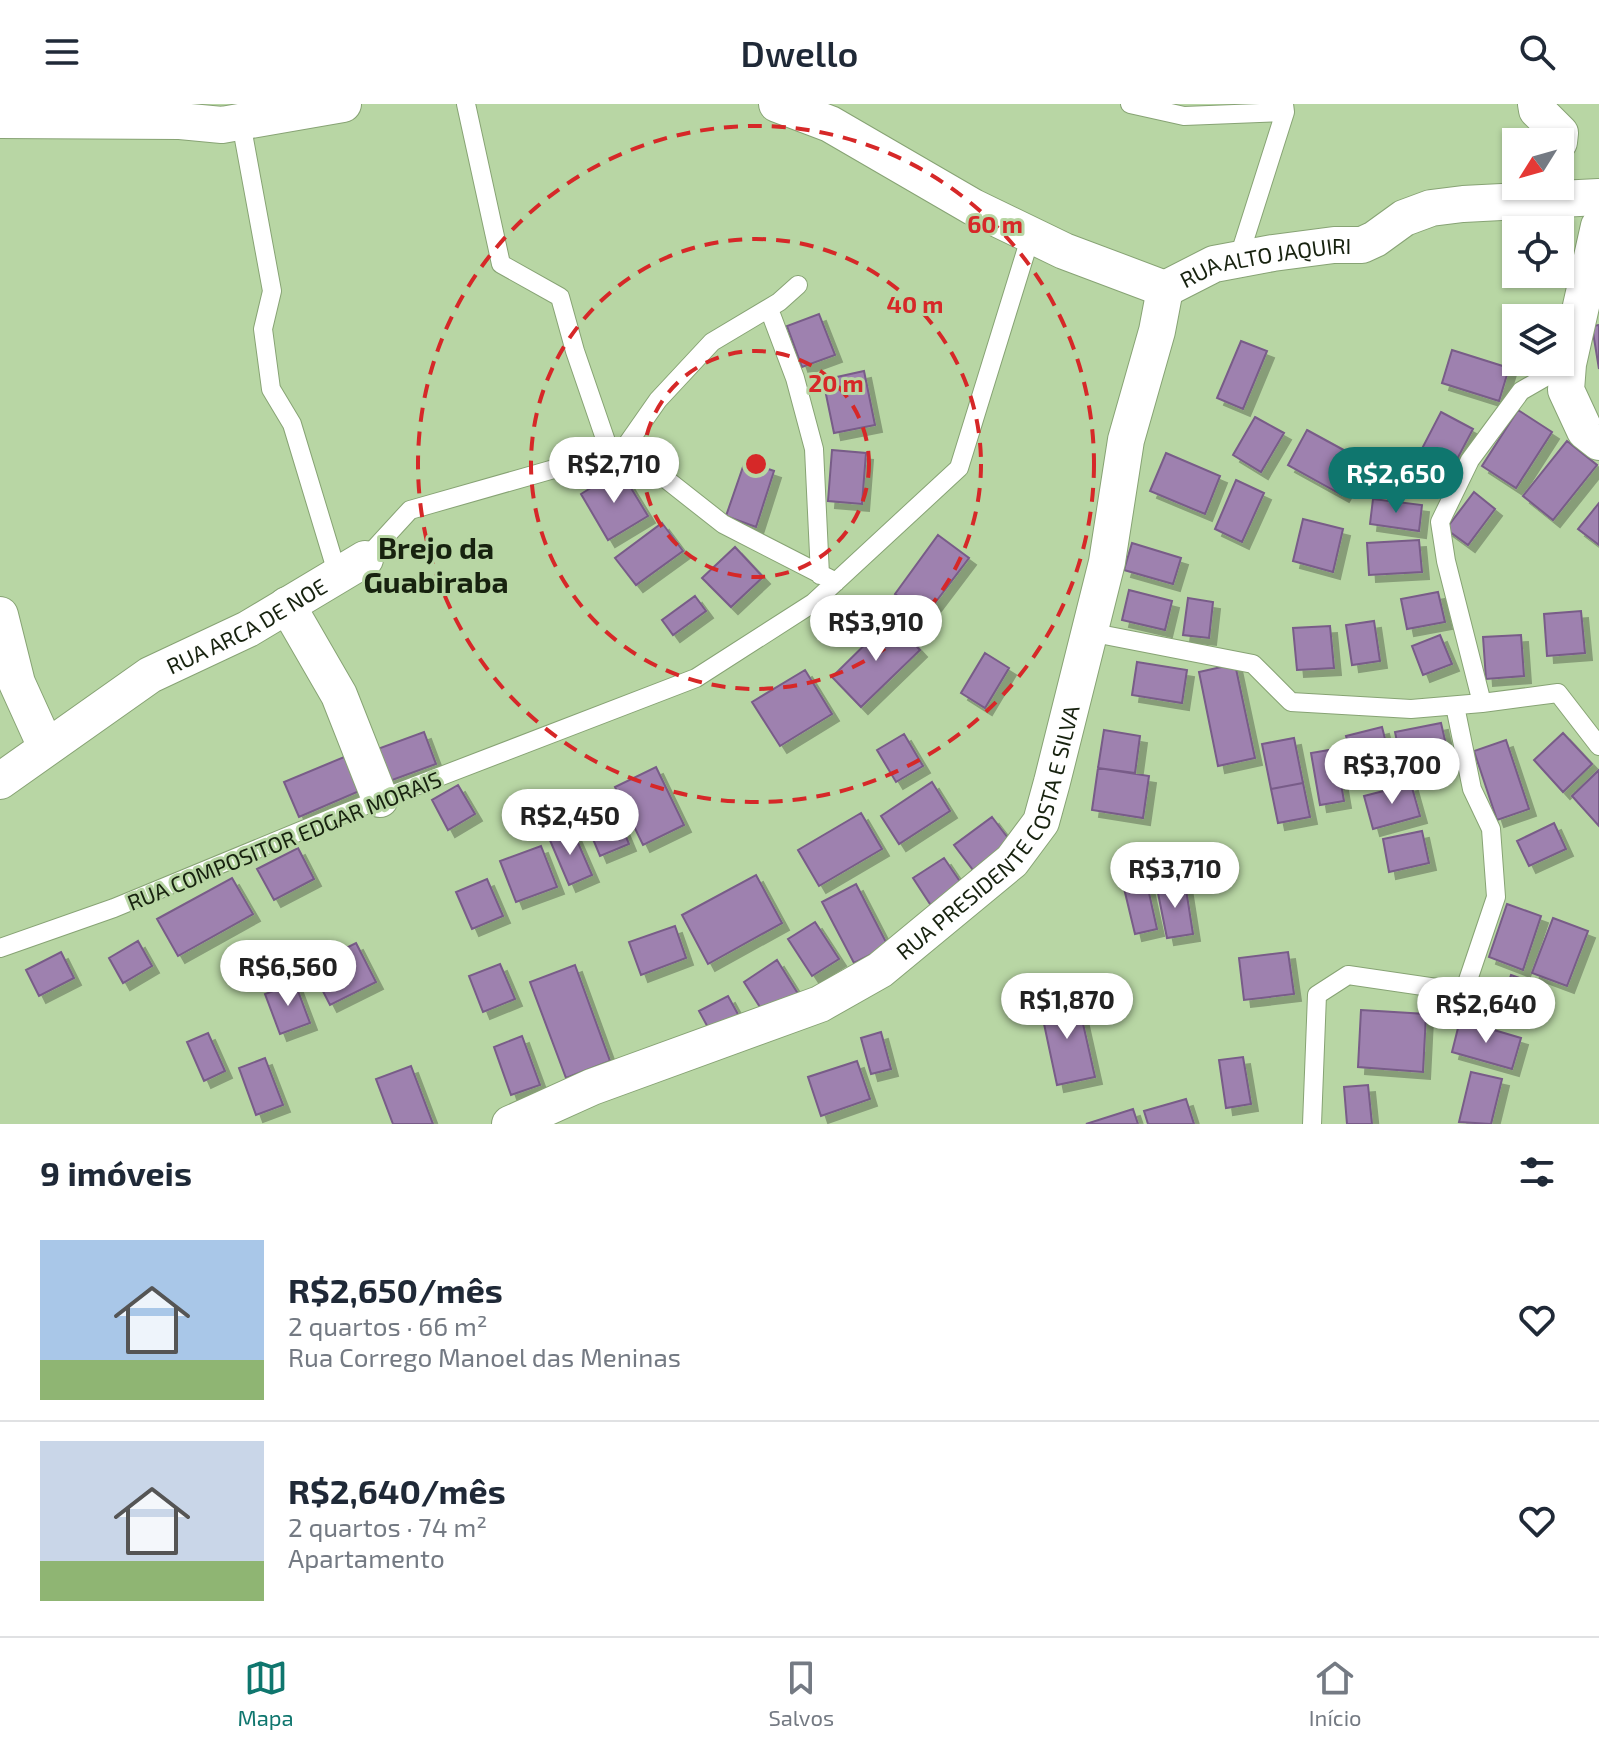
<!DOCTYPE html>
<html lang="pt">
<head>
<meta charset="utf-8">
<style>
	:root { --surface:#fff; --page:#f6f6f7; --text:#1f2937; --muted:#747a83; --line:#e0e1e3; --accent:#0f766e }
	body { margin:0; font-family:"Exo 2",sans-serif; background:var(--page); color:var(--text); height:100vh; display:flex; flex-direction:column; font-size:30px; white-space:nowrap }
	* { box-sizing:border-box; margin:0 }
	p { font-size:26px; color:var(--muted) }
	.icon { flex:none; width:44px; height:44px; fill:none; stroke:currentColor; stroke-width:2; stroke-linecap:round; stroke-linejoin:round }
	.map { position:relative; height:1020px; overflow:hidden }
	.side { display:flex; flex-direction:column; background:var(--surface); flex:1 }
	.side>* { flex:none }
	.needle { width:52px; rotate:233deg }
	.buttons { position:absolute; left:1502px; top:24px; display:grid; gap:16px }
	.buttons a { display:grid; place-items:center; width:72px; height:72px; border-radius:0px; background:var(--surface); box-shadow:0 2px 6px #0004; font-size:40px }
	.price { position:absolute; translate:-50% -68px; padding:0 18px; border-radius:28px; background:#fff; color:#222; font-size:26px; line-height:52px; filter:drop-shadow(0 2px 4px #0008) }
	.price::after { content:''; position:absolute; left:50%; top:48px; width:24px; height:18px; margin-left:-12px; background:inherit; clip-path:polygon(0 0,100% 0,50% 100%) }
	.price.selected { background:var(--accent); color:#fff }
	ul { padding:0; list-style:none }
	li { display:flex; align-items:center; gap:24px; height:200px; padding:0 40px }
	li+li { border-top:2px solid var(--line) }
	li span { display:grid; place-items:center; flex:none; width:224px; height:160px; border-radius:0px; color:#555 }
	li>.icon { margin-inline-start:auto }
	span .icon { width:96px; height:96px; fill:#fffc; stroke-width:1 }
	li b { font-size:34px }
	h2 { display:flex; justify-content:space-between; align-items:center; height:96px; padding:0 40px; font-size:34px }
	header { display:flex; justify-content:space-between; align-items:center; height:104px; padding:0 40px; background:var(--surface); font-size:36px; font-weight:600 }
	.tab-bar { display:flex; justify-content:space-around; align-items:center; height:112px; border-top:2px solid var(--line); background:var(--surface); font-size:22px; color:var(--muted) }
	.tab-bar a { display:grid; justify-items:center; gap:4px }
	.tab-bar .selected { color:var(--accent) }
	.map>svg:first-child { display:block }
	.building { fill:#9e81af; stroke:#785c88; stroke-width:2; filter:url(#shadow) }
	.lines { fill:none; stroke-linecap:round; stroke-linejoin:round }
	.service-casing { stroke:#87a374; stroke-width:20 }
	.minor-casing { stroke:#87a374; stroke-width:38 }
	.service { stroke:#fff; stroke-width:18 }
	.minor { stroke:#fff; stroke-width:36 }
	.ring { fill:none; stroke:#d62828; stroke-width:4; stroke-dasharray:14 10 }
	.labels { text-anchor:middle; dominant-baseline:central; stroke-width:6; stroke-linejoin:round; paint-order:stroke }
	.street-label { font-size:22px; fill:#17220f; stroke:#b8d6a4 }
	.district-label { font-size:30px; font-weight:bold; fill:#17220f; stroke:#b8d6a4 }
	.centre { fill:#d62828; stroke:#b8d6a4; stroke-width:4 }
	.ring-label { font-size:24px; text-anchor:middle; font-weight:bold; fill:#d62828; stroke:#b8d6a4; stroke-width:6; stroke-linejoin:round; paint-order:stroke }
</style>
</head>
<body>
<header><svg class="icon" aria-label="menu" viewBox="0 0 24 24"><path d="M4 6h16M4 12h16M4 18h16"/></svg>Dwello<svg class="icon" aria-label="search" viewBox="0 0 24 24"><circle cx="10" cy="10" r="6"/><path d="M15 15l6 6"/></svg></header>
<div class="map">
<svg width="1599" height="1020" viewBox="0 0 1599 1020">
	<defs>
		<filter id="shadow"><feDropShadow dx="7" dy="7" stdDeviation="0" flood-color="#0004"/></filter>
	</defs>
	<rect width="100%" height="100%" fill="#b8d6a4"/>
	<path class="building" d="M819,210l16,41 -33,12 -15,-41z
		M1599,221v44l-7,-43z
		M1241,237l26,10 -24,58 -26,-11z
		M1452,246l57,18 -10,33 -57,-18z
		M864,267l11,54 -41,8 -11,-53z
		M1518,306l34,22 -36,56 -34,-22z
		M1441,308l32,17 -27,51 -32,-16z
		M1255,313l29,16 -23,39 -28,-17z
		M1307,326l55,30 -20,35 -54,-30z
		M1567,337l30,24 -44,55 -30,-24z
		M832,346l34,3 -4,51 -34,-3z
		M1166,349l54,23 -15,38 -55,-23z
		M745,357l29,10 -18,56 -30,-11z
		M620,366l28,46 -40,24 -27,-46z
		M1236,376l28,13 -22,49 -27,-13z
		M1474,388l21,17 -27,36 -22,-16z
		M1373,395l49,6 -3,26 -49,-7z
		M1599,399v42l-21,-16z
		M1303,415l40,10 -10,43 -40,-11z
		M662,419l21,28 -47,34 -21,-27z
		M938,431l31,23 -44,58 -30,-22z
		M1419,436l3,32 -53,3 -2,-32z
		M1132,439l49,15 -8,26 -49,-14z
		M735,443l28,30 -32,30 -29,-29z
		M1129,486l43,11 -7,29 -43,-10z
		M1438,488l7,30 -38,7 -6,-30z
		M695,492l11,15 -33,24 -11,-15z
		M1188,494l25,4 -4,36 -26,-3z
		M1581,507l4,42 -38,3 -3,-42z
		M891,515l29,31 -59,57 -29,-30z
		M1374,517l6,40 -28,4 -6,-40z
		M1330,522l4,42 -37,2 -4,-42z
		M1440,531l12,29 -29,11 -11,-29z
		M1521,531l3,41 -38,3 -3,-42z
		M985,549l24,15 -24,40 -24,-15z
		M1137,558l50,8 -5,33 -50,-8z
		M1235,560l20,94 -37,8 -19,-94z
		M805,566l27,44 -52,32 -28,-44z
		M1441,619l9,39 -47,9 -8,-39z
		M1382,623l11,43 -36,9 -11,-43z
		M1104,626l36,6 -5,37 -37,-5z
		M424,628l12,32 -52,19 -12,-32z
		M1563,629l29,31 -29,28 -29,-32z
		M904,630l19,32 -27,16 -19,-32z
		M1294,634l9,45 -32,6 -9,-45z
		M1506,636l23,69 -32,11 -23,-69z
		M1335,645l9,52 -24,4 -9,-52z
		M349,651l15,34 -65,28 -15,-35z
		M656,663l28,58 -41,20 -28,-58z
		M1098,664l51,8 -6,42 -51,-8z
		M1599,666v56l-27,-30z
		M932,678l18,29 -51,33 -18,-28z
		M1303,679l7,34 -32,6 -7,-34z
		M1411,680l9,32 -47,13 -9,-33z
		M458,681l17,29 -27,16 -16,-30z
		M612,699l17,41 -29,12 -17,-41z
		M861,709l21,36 -63,37 -21,-36z
		M992,713l19,25 -38,28 -19,-25z
		M1554,719l12,26 -37,17 -12,-25z
		M572,725l20,46 -23,10 -20,-47z
		M1422,727l7,32 -40,9 -6,-33z
		M541,742l16,41 -41,15 -16,-41z
		M298,744l16,31 -40,21 -17,-31z
		M944,754l19,28 -31,21 -19,-29z
		M756,771l26,48 -74,41 -26,-49z
		M1145,771l12,54 -22,5 -13,-54z
		M232,774l21,36 -75,42 -21,-37z
		M487,775l16,37 -31,13 -16,-37z
		M1185,779l8,51 -26,4 -10,-50z
		M856,780l32,62 -34,17 -32,-61z
		M1507,800l34,12 -18,54 -34,-13z
		M1553,814l35,13 -21,55 -35,-13z
		M815,818l24,37 -27,17 -24,-37z
		M675,822l11,32 -45,17 -12,-33z
		M138,837l14,25 -29,17 -14,-25z
		M356,839l20,39 -46,23 -20,-39z
		M61,848l13,26 -35,18 -13,-26z
		M1288,848l6,42 -50,6 -5,-42z
		M777,856l23,37 -33,21 -23,-36z
		M500,860l15,35 -32,13 -14,-36z
		M575,861l35,96 -44,17 -36,-96z
		M1511,871l25,9 -11,33 -25,-8z
		M295,879l15,40 -30,11 -15,-40z
		M728,892l12,22 -29,15 -12,-22z
		M1077,893l18,80 -38,8 -17,-80z
		M1361,906l65,4 -3,58 -65,-5z
		M1460,916l61,18 -9,31 -60,-17z
		M881,928l10,37 -20,5 -10,-36z
		M208,929l17,38 -21,10 -17,-39z
		M522,932l18,49 -29,10 -17,-48z
		M1243,953l8,47 -25,4 -7,-48z
		M265,954l18,47 -27,10 -17,-47z
		M857,957l13,38 -49,17 -13,-39z
		M411,962l22,58h-40l-17,-45z
		M1471,968l31,7 -11,45 -32,-2z
		M1368,981l4,39h-25l-3,-37z
		M1186,995l8,25h-46l-4,-13z
		M1133,1005l5,15h-52z"/>
	<g class="lines">
		<defs>
			<path id="service" d="M466,0l35,160 59,33 15,54 35,102
				M1130,0l54,12 101,-4
				M242,24l30,163 -9,38 8,60 21,35 46,152
				M1238,156l47,-148 -1,-8
				M769,205l26,69 19,71 6,126
				M623,346l35,-50 54,-58 67,-40 19,-17
				M365,455l45,-49 200,-57 13,-3 15,7 85,67 113,58
				M1089,528l164,32 38,38 120,7 71,-6 76,-10 41,53
				M1482,599l-36,-142 -6,-39 30,-62 51,-69 47,-27
				M0,844l114,-40 218,-90 364,-140 117,-75 146,-135 72,-233
				M1312,1020l5,-129 31,-20 116,17 32,-95 -5,-68 -19,-40 -17,-83"/>
			<g id="minor">
				<path d="M777,0l53,20 143,83 91,44 101,38"/>
				<path d="M1536,0l1,6 23,23 -1,9"/>
				<path d="M0,16l180,1 42,4 121,-21"/>
				<path d="M1599,122l-31,138 -2,26 19,41 14,11"/>
				<path id="s1" d="M1165,185l49,-25 59,-11 61,-8h28l13,-6 29,-21 27,-10 32,-4 136,-7"/>
				<path d="M287,501l52,90 41,104"/>
				<path d="M0,511l17,68 29,64"/>
				<path id="s2" d="M0,677l150,-106 98,-46 117,-70"/>
				<path id="s3" d="M510,1020l82,-37 228,-83 60,-34 132,-109 29,-39 11,-40 55,-220 19,-122 31,-109 8,-42"/>
			</g>
		</defs>
		<use href="#service" class="service-casing"/>
		<use href="#minor" class="minor-casing"/>
		<use href="#service" class="service"/>
		<use href="#minor" class="minor"/>
	</g>
	<g class="ring">
		<circle cx="756" cy="360" r="113"/>
		<circle cx="756" cy="360" r="225"/>
		<circle cx="756" cy="360" r="338"/>
	</g>
	<g class="labels">
		<g class="street-label">
			<text stroke="none"><textPath href="#s1" startOffset="106">RUA ALTO JAQUIRI</textPath></text>
			<text stroke="none"><textPath href="#s2" startOffset="292">RUA ARCA DE NOE</textPath></text>
			<text stroke="none"><textPath href="#s3" startOffset="584">RUA PRESIDENTE COSTA E SILVA</textPath></text>
			<text transform="translate(284 736) rotate(-22)">RUA COMPOSITOR EDGAR MORAIS</text>
		</g>
		<g class="district-label">
			<text x="436" y="443">Brejo da<tspan x="436" dy="34">Guabiraba</tspan></text>
		</g>
	</g>
	<circle cx="756" cy="360" r="12" class="centre"/>
	<g class="ring-label">
		<text x="995" y="129">60 m</text>
		<text x="915" y="209">40 m</text>
		<text x="836" y="288">20 m</text>
	</g>
</svg>
<div class="buttons">
<a><svg class="needle" viewBox="-14 -14 28 28"><path d="M0-13l5 13h-10z" fill="#e53935"/><path d="M0 13l5-13h-10z" fill="#747a83"/></svg></a>
<a><svg class="icon" aria-label="locate" viewBox="0 0 24 24"><circle cx="12" cy="12" r="6"/><path d="M12 2v4M12 18v4M2 12h4M18 12h4"/></svg></a>
<a><svg class="icon" aria-label="layers" viewBox="0 0 24 24"><path d="M12 4l9 5-9 5-9-5zM3 14l9 5 9-5"/></svg></a>
</div>
<b class="price" style="left:614px;top:401px">R$2,710</b>
<b class="price selected" style="left:1396px;top:411px">R$2,650</b>
<b class="price" style="left:876px;top:559px">R$3,910</b>
<b class="price" style="left:1392px;top:702px">R$3,700</b>
<b class="price" style="left:570px;top:753px">R$2,450</b>
<b class="price" style="left:1175px;top:806px">R$3,710</b>
<b class="price" style="left:288px;top:904px">R$6,560</b>
<b class="price" style="left:1067px;top:937px">R$1,870</b>
<b class="price" style="left:1486px;top:941px">R$2,640</b>
</div>
<section class="side">
<h2>9 imóveis<svg class="icon" aria-label="filters" viewBox="0 0 24 24"><path d="M4 7h16M4 17h16"/><circle cx="9" cy="7" r="2"/><circle cx="15" cy="17" r="2"/></svg></h2>
<ul>
<li><span style="background:linear-gradient(#a9c7e8 75%,#8fb573 0)"><svg class="icon" aria-label="home" viewBox="0 0 24 24"><path d="M3 11l9-7 9 7M6 9v11h12V9"/></svg></span><div><b>R$2,650/mês</b><p>2 quartos · 66 m²</p><p>Rua Corrego Manoel das Meninas</p></div><svg class="icon" aria-label="heart" viewBox="0 0 24 24"><path d="M12 20l-8-8c-3-5 5-10 8-4 3-6 11-1 8 4z"/></svg></li>
<li><span style="background:linear-gradient(#c9d6e8 75%,#8fb573 0)"><svg class="icon" aria-label="home" viewBox="0 0 24 24"><path d="M3 11l9-7 9 7M6 9v11h12V9"/></svg></span><div><b>R$2,640/mês</b><p>2 quartos · 74 m²</p><p>Apartamento</p></div><svg class="icon" aria-label="heart" viewBox="0 0 24 24"><path d="M12 20l-8-8c-3-5 5-10 8-4 3-6 11-1 8 4z"/></svg></li>
</ul>
</section>
<nav class="tab-bar">
<a class="selected"><svg class="icon" aria-label="map" viewBox="0 0 24 24"><path d="M3 6l6-2 6 2 6-2v14l-6 2-6-2-6 2zM9 4v14M15 6v14"/></svg>Mapa</a>
<a><svg class="icon" aria-label="saved" viewBox="0 0 24 24"><path d="M7 4h10v16l-5-4-5 4z"/></svg>Salvos</a>
<a><svg class="icon" aria-label="home" viewBox="0 0 24 24"><path d="M3 11l9-7 9 7M6 9v11h12V9"/></svg>Início</a>
</nav>
</body>
</html>
